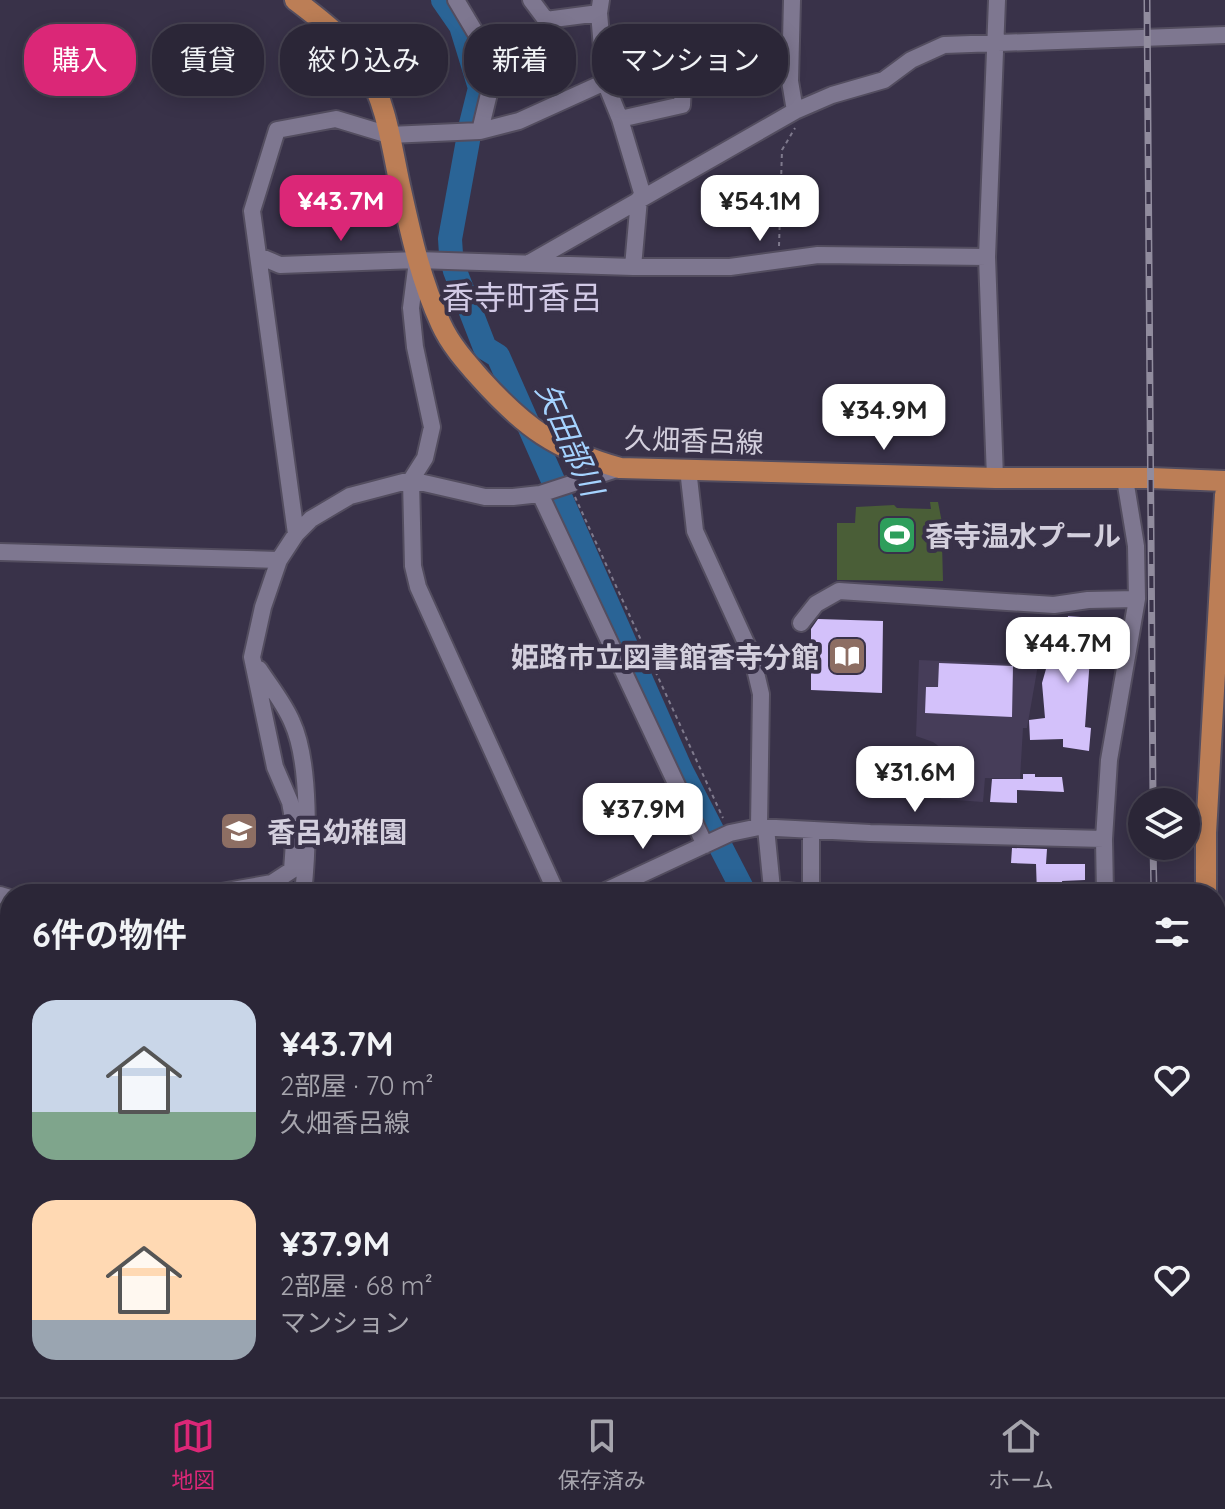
<!DOCTYPE html>
<html lang="ja">
<head>
<meta charset="utf-8">
<style>
	:root { --surface:#2b2637; --page:#373242; --text:#f1f3f6; --muted:#a6a5ad; --line:#474352; --accent:#db2777 }
	body { margin:0; font-family:Quicksand,"Noto Sans JP",sans-serif; background:var(--page); color:var(--text); height:100vh; display:flex; flex-direction:column; font-size:30px; white-space:nowrap }
	* { box-sizing:border-box; margin:0 }
	p { font-size:26px; color:var(--muted) }
	.icon { flex:none; width:44px; height:44px; fill:none; stroke:currentColor; stroke-width:2; stroke-linecap:round; stroke-linejoin:round }
	.map { position:relative; flex:1; overflow:hidden }
	.sheet { position:absolute; left:0px; top:884px; width:1226px; height:514px; display:flex; flex-direction:column; background:var(--surface); border-radius:32px 32px 0 0; box-shadow:0 4px 20px #0003,0 0 0 2px var(--line) }
	.sheet>* { flex:none }
	.banner { position:absolute; left:24px; top:24px; width:800px; height:72px; display:flex; gap:16px }
	.fabs { position:absolute; left:1128px; top:788px; display:grid; gap:16px }
	.fabs a { display:grid; place-items:center; width:72px; height:72px; border-radius:50%; background:var(--surface); box-shadow:0 4px 20px #0003,0 0 0 2px var(--line); font-size:40px }
	.price { position:absolute; translate:-50% -68px; padding:0 18px; border-radius:16px; background:#fff; color:#222; font-size:26px; line-height:52px; filter:drop-shadow(0 2px 4px #0008) }
	.price::after { content:''; position:absolute; left:50%; top:48px; width:24px; height:18px; margin-left:-12px; background:inherit; clip-path:polygon(0 0,100% 0,50% 100%) }
	.price.active { background:var(--accent); color:#fff }
	ul { padding:0; list-style:none }
	li { display:flex; align-items:center; gap:24px; height:200px; padding:0 32px }
	li span { display:grid; place-items:center; flex:none; width:224px; height:160px; border-radius:24px; color:#555 }
	li>.icon { margin-inline-start:auto }
	span .icon { width:96px; height:96px; fill:#fffc; stroke-width:1 }
	li b { font-size:34px }
	h2 { display:flex; justify-content:space-between; align-items:center; height:96px; padding:0 32px; font-size:34px }
	.chip { padding:0 28px; border-radius:32px; background:var(--surface); box-shadow:0 4px 20px #0003,0 0 0 2px var(--line); font-size:28px; line-height:72px }
	.chip.active { background:var(--accent); color:#fff }
	.tab-bar { display:flex; justify-content:space-around; align-items:center; height:112px; border-top:2px solid var(--line); background:var(--surface); font-size:22px; color:var(--muted) }
	.tab-bar a { display:grid; justify-items:center; gap:4px }
	.tab-bar .active { color:var(--accent) }
	.map>svg:first-child { display:block }
	.built { fill:#463d59 }
	.green { fill:#4a5e37 }
	.lines { fill:none; stroke-linecap:round; stroke-linejoin:round }
	.stream { stroke:#5d84ab; stroke-width:4 }
	.river { stroke:#2a6496; stroke-width:24 }
	.building { fill:#d3c1fa }
	.minor-casing { stroke:#534d5f; stroke-width:20 }
	.major-casing { stroke:#534d5f; stroke-width:24 }
	.path { stroke:#7f7a8d; stroke-width:2; stroke-dasharray:4 4; stroke-linecap:butt }
	.minor { stroke:#7e7790; stroke-width:16 }
	.major { stroke:#bc7e56; stroke-width:20 }
	.rail-casing { stroke:#918c9e; stroke-width:7 }
	.rail { stroke:#393249; stroke-width:4; stroke-dasharray:12; stroke-linecap:butt }
	.labels { text-anchor:middle; dominant-baseline:central; stroke-width:8; stroke-linejoin:round; paint-order:stroke }
	.street-label { font-size:28px; fill:#d3cfdd; stroke:#393249 }
	.poi-label { font-size:28px; font-weight:bold; fill:#d3cfdd; stroke:#393249; text-anchor:start }
	.water-label { font-size:30px; font-style:italic; fill:#a5d3ff; stroke:#393249 }
	.quarter-label { font-size:32px; fill:#d2cae6; stroke:#393249 }
</style>
</head>
<body>
<div class="map">
<svg width="1225" height="1397" viewBox="0 0 1225 1397">
	<rect width="100%" height="100%" fill="#393249"/>
	<path class="built" d="M919,660l119,5 -11,63h-4l-3,51 -35,-1 -2,24 -42,-3 7,-46 -15,-11 -17,-6z"/>
	<path class="green" d="M930,502h8l5,26 6,-3 8,4v13l-15,2 1,37 -106,-1v-57h18l1,-16 38,-2 3,3 34,1z"/>
	<g class="lines">
		<path class="stream" d="M0,984l10,18
			M229,1388l7,9"/>
		<path class="river" d="M443,0l18,26 19,62 -9,36 -21,115 1,15 4,17 30,77 13,8 183,414 64,124
			M970,1388l1,9"/>
	</g>
	<path class="building" d="M1068,616l26,2 -1,18h10l-2,23 -11,-1 -5,69 6,1 -2,23 -26,-4v-8l-33,1 -1,-20 16,-2 -3,-35 8,-28h-4l4,-25 16,2z
		M818,619l65,2 -1,72 -71,-3v-61z
		M939,663l74,3 -1,51 -87,-4 1,-26h12z
		M1023,774h12v3h27l2,15 -47,-2v13l-27,-1 2,-23h31z
		M1012,848l35,1 -1,15h39v16l-23,1 2,13h-27l-1,-30 -25,-1z"/>
	<g class="lines">
		<defs>
			<path id="minor" d="M456,0l28,47 8,34 -12,50
				M531,0l15,20 53,-7
				M601,0l-2,13 6,69 15,37 23,77
				M792,0l-2,81 5,30
				M620,119l62,-14 2,-40 105,-21
				M259,256l21,9 137,-5 216,7h97l88,-12 169,2
				M417,261l-6,47 4,39 17,80 -7,31 -14,22 2,86 5,21 139,307
				M531,262l264,-151 37,-16 52,-15 27,-20 33,-15 281,-10
				M633,267l6,-68
				M688,469l7,62 57,125 9,38 -2,133
				M995,478l-8,-221 10,-257
				M540,494l165,351
				M296,534l-44,-323 25,-81 59,-11 53,16 91,-4 39,-10 86,-39
				M0,552l279,8
				M801,623l15,-19 23,-13 215,14 34,-5 49,-1
				M259,669c11,17 25,34 33,53 19,41 16,127 11,172
				M766,828l6,61 39,5
				M210,894l62,-11 20,-13 3,-41 -5,-27 -15,-35 -23,-110 11,-50 16,-47 17,-26 15,-15 39,-23 61,-16 74,17h28l27,-3 80,-26
				M599,894l131,-61 29,-6 111,6 234,6
				M811,894v-64
				M1105,894l-1,-55 5,-79 28,-161 -1,-53 -11,-67
				M0,895l10,3
				M0,1067l10,-18
				M1216,1135h9
				M0,1215l10,-4
				M1216,1269h9
				M1216,1373l9,1
				M622,1388v9
				M765,1388v9
				M959,1388l1,9
				M1058,1388l1,9
				M1202,1388v9
				M111,1397v-9
				M177,1397l3,-9
				M530,1397l1,-9
				M989,1397v-9"/>
			<path id="major" d="M295,0c25,19 53,40 70,68 22,35 27,82 36,122 10,45 20,91 40,134 9,20 24,37 39,54 44,49 76,72 140,90l375,10h156l74,3
				M1206,894v-61l19,-338
				M1216,937h9
				M0,1093l10,12"/>
		</defs>
		<use href="#minor" class="minor-casing"/>
		<use href="#major" class="major-casing"/>
		<path class="path" d="M779,246l3,-96 13,-22
			M575,497l148,321"/>
		<use href="#minor" class="minor"/>
		<use href="#major" class="major"/>
		<defs>
			<path id="rail" d="M1147,0l6,802
				M1153,846l1,48
				M1153,1388v9"/>
		</defs>
		<use href="#rail" class="rail-casing"/>
		<use href="#rail" class="rail"/>
	</g>
	<defs>
		<symbol id="stadium-square" viewBox="-11 -11 22 22"><rect x="-9" y="-9" width="18" height="18" rx="4" fill="#2e9e5b" stroke="#393249"/><path d="M0-5a6.5 5 0 1 0 0 10a6.5 5 0 1 0 0-10ZM-3.5-1.8h7v3.6h-7Z" fill="#fff"/></symbol>
		<symbol id="library-square" viewBox="-11 -11 22 22"><rect x="-9" y="-9" width="18" height="18" rx="4" fill="#8d6e63" stroke="#393249"/><path d="M-6-4Q-3-5.5-.7-3.5V5Q-3 3-6 4ZM6-4Q3-5.5 .7-3.5V5Q3 3 6 4Z" fill="#fff"/></symbol>
		<symbol id="school-square" viewBox="-11 -11 22 22"><rect x="-9" y="-9" width="18" height="18" rx="4" fill="#8d6e63" stroke="#393249"/><path d="M0-5L7-2L0 1L-7-2ZM-4 1L0 2.5L4 1V4Q0 6-4 4Z" fill="#fff"/></symbol>
	</defs>
	<g fill-rule="evenodd">
		<use href="#stadium-square" x="875" y="513" width="44" height="44"/>
		<use href="#library-square" x="825" y="634" width="44" height="44"/>
		<use href="#school-square" x="217" y="809" width="44" height="44"/>
	</g>
	<g class="labels">
		<g class="street-label">
			<text transform="translate(694 440) rotate(2)">久畑香呂線</text>
		</g>
		<g class="poi-label">
			<text x="925" y="535">香寺温水プール</text>
			<text x="819" y="656" text-anchor="end">姫路市立図書館香寺分館</text>
			<text x="267" y="831">香呂幼稚園</text>
		</g>
		<g class="water-label">
			<text transform="translate(570 439) rotate(66)">矢田部川</text>
		</g>
		<g class="quarter-label">
			<text x="522" y="297">香寺町香呂</text>
		</g>
	</g>
</svg>
<div class="fabs">
<a><svg class="icon" aria-label="layers" viewBox="0 0 24 24"><path d="M12 4l9 5-9 5-9-5zM3 14l9 5 9-5"/></svg></a>
</div>
<b class="price active" style="left:341px;top:243px">¥43.7M</b>
<b class="price" style="left:760px;top:243px">¥54.1M</b>
<b class="price" style="left:884px;top:452px">¥34.9M</b>
<b class="price" style="left:1068px;top:685px">¥44.7M</b>
<b class="price" style="left:915px;top:814px">¥31.6M</b>
<b class="price" style="left:643px;top:851px">¥37.9M</b>
<div class="banner">
<a class="chip active">購入</a>
<a class="chip">賃貸</a>
<a class="chip">絞り込み</a>
<a class="chip">新着</a>
<a class="chip">マンション</a>
</div>
<section class="sheet">
<h2>6件の物件<svg class="icon" aria-label="filters" viewBox="0 0 24 24"><path d="M4 7h16M4 17h16"/><circle cx="9" cy="7" r="2"/><circle cx="15" cy="17" r="2"/></svg></h2>
<ul>
<li><span style="background:linear-gradient(#c9d6e8 70%,#7fa58c 0)"><svg class="icon" aria-label="home" viewBox="0 0 24 24"><path d="M3 11l9-7 9 7M6 9v11h12V9"/></svg></span><div><b>¥43.7M</b><p>2部屋 · 70 m²</p><p>久畑香呂線</p></div><svg class="icon" aria-label="heart" viewBox="0 0 24 24"><path d="M12 20l-8-8c-3-5 5-10 8-4 3-6 11-1 8 4z"/></svg></li>
<li><span style="background:linear-gradient(#ffd9b3 75%,#9aa5b1 0)"><svg class="icon" aria-label="home" viewBox="0 0 24 24"><path d="M3 11l9-7 9 7M6 9v11h12V9"/></svg></span><div><b>¥37.9M</b><p>2部屋 · 68 m²</p><p>マンション</p></div><svg class="icon" aria-label="heart" viewBox="0 0 24 24"><path d="M12 20l-8-8c-3-5 5-10 8-4 3-6 11-1 8 4z"/></svg></li>
</ul>
</section>
</div>
<nav class="tab-bar">
<a class="active"><svg class="icon" aria-label="map" viewBox="0 0 24 24"><path d="M3 6l6-2 6 2 6-2v14l-6 2-6-2-6 2zM9 4v14M15 6v14"/></svg>地図</a>
<a><svg class="icon" aria-label="saved" viewBox="0 0 24 24"><path d="M7 4h10v16l-5-4-5 4z"/></svg>保存済み</a>
<a><svg class="icon" aria-label="home" viewBox="0 0 24 24"><path d="M3 11l9-7 9 7M6 9v11h12V9"/></svg>ホーム</a>
</nav>
</body>
</html>
